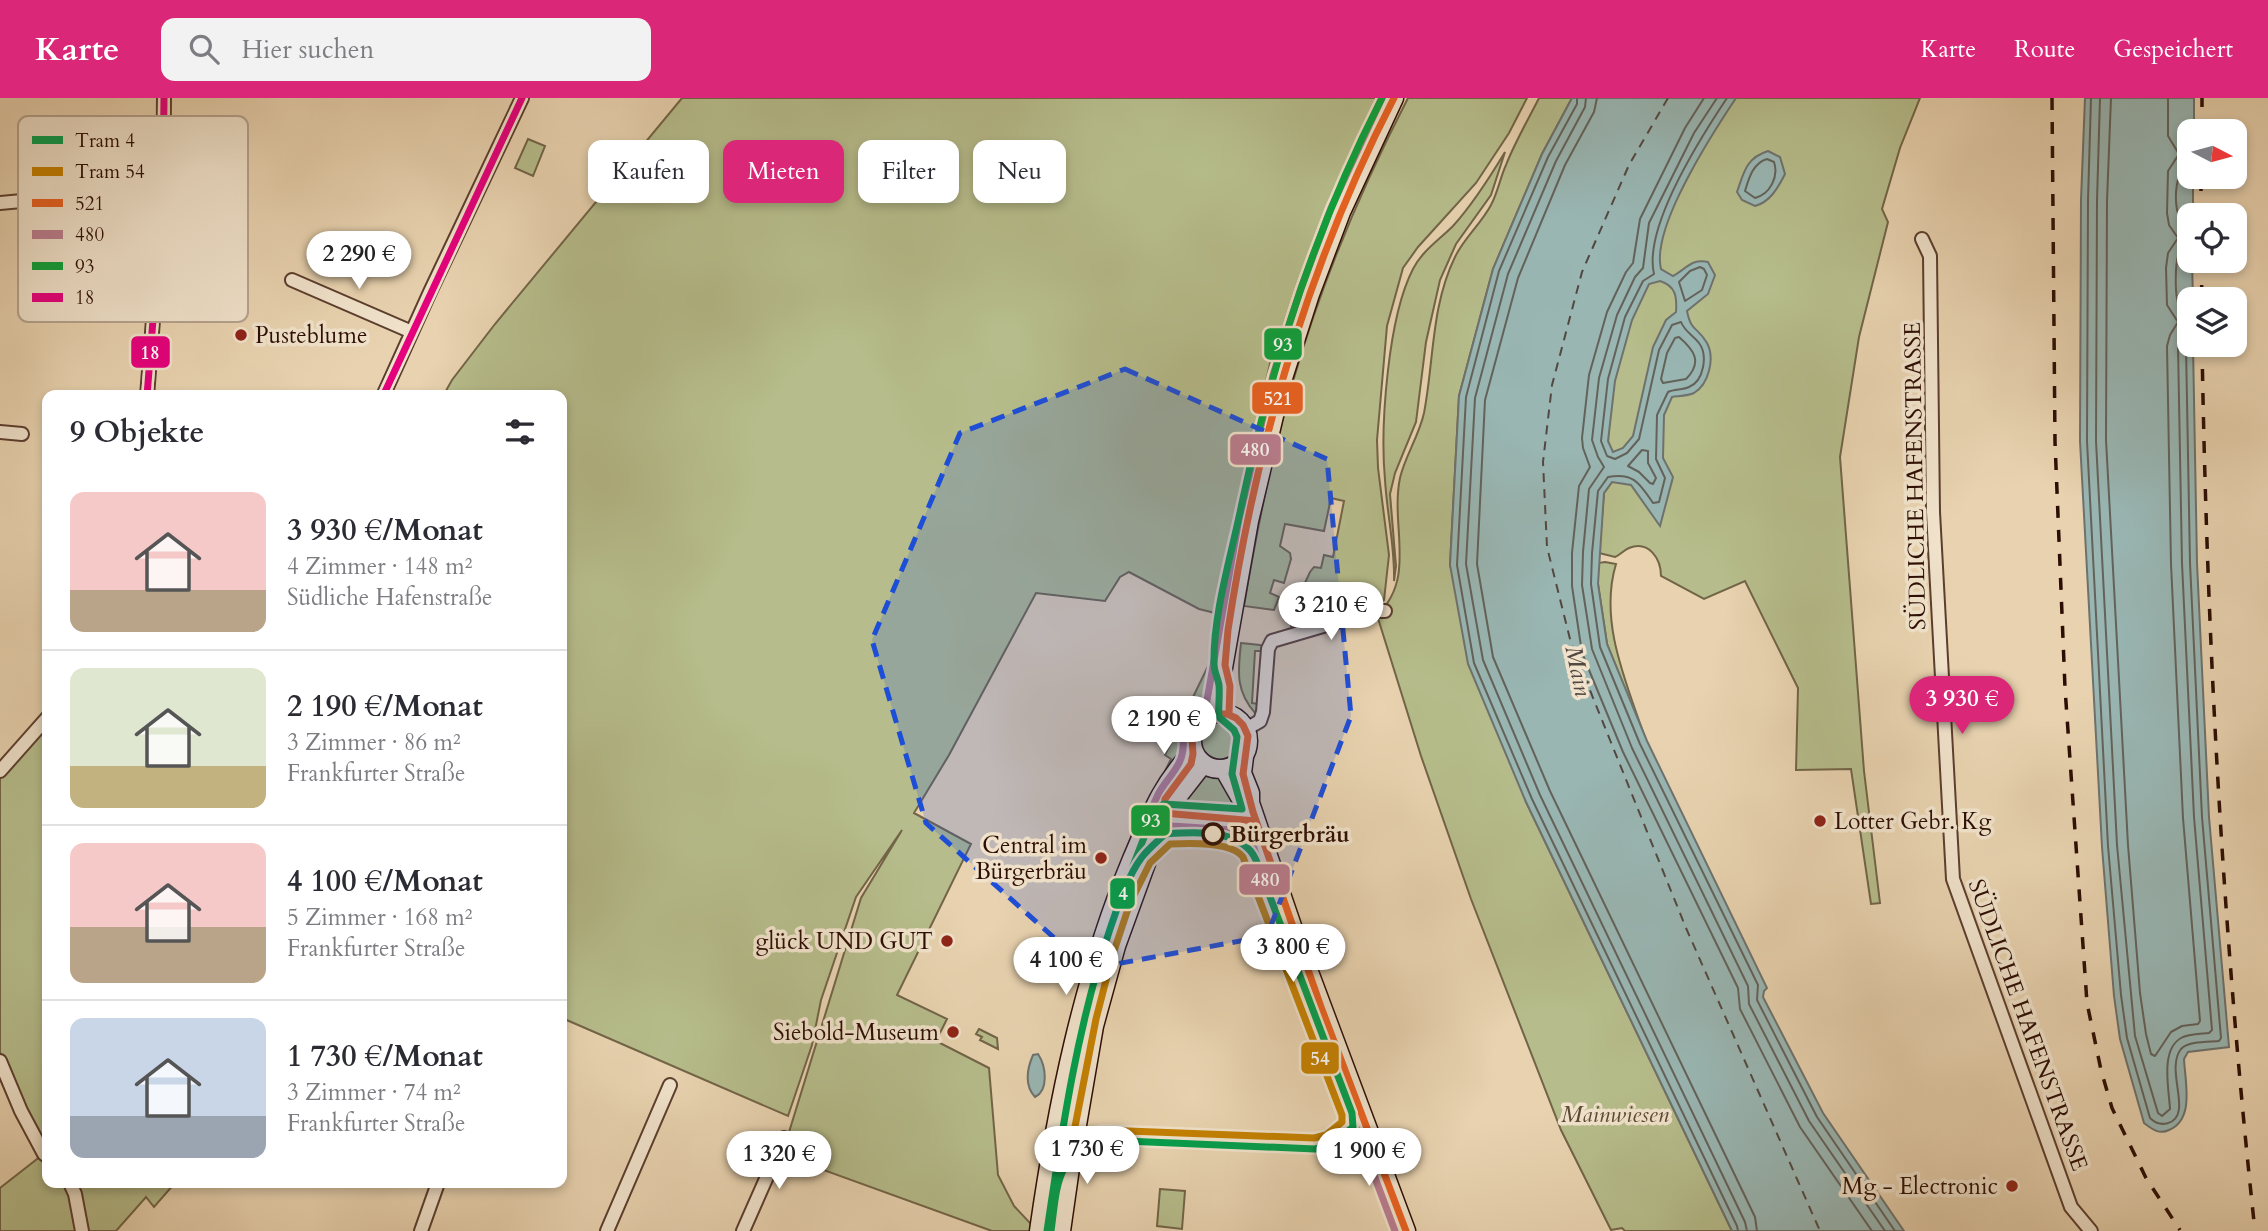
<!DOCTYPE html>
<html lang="de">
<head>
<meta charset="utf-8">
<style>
	:root { --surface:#fff; --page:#f2f2f3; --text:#2b2b33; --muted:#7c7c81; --line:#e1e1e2; --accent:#db2777 }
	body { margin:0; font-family:Cardo,serif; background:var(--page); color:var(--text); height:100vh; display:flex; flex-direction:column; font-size:26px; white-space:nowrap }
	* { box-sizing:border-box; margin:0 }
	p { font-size:23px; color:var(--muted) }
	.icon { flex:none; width:38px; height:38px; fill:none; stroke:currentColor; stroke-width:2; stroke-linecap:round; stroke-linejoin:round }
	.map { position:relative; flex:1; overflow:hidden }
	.drawer { position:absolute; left:42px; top:292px; width:525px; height:798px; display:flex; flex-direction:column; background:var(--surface); border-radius:14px; box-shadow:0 4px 10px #0003 }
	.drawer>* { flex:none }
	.guide { position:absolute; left:588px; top:42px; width:665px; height:63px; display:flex; gap:14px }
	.needle { width:46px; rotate:96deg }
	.tools { position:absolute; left:2177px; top:21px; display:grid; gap:14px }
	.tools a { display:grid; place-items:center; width:70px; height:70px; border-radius:14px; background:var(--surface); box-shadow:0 4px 10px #0003; font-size:35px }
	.price { position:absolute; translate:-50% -60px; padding:0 16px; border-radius:24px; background:#fff; color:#222; font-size:23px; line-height:46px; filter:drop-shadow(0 2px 4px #0008) }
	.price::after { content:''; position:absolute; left:50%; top:42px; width:21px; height:16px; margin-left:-10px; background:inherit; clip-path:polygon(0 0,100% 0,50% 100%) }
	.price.on { background:var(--accent); color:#fff }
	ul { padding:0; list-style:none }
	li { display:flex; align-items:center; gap:21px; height:175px; padding:0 28px }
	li+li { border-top:2px solid var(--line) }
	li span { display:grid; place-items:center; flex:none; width:196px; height:140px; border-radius:14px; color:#555 }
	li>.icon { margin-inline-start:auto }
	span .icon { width:84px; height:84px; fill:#fffc; stroke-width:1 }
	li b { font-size:30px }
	h2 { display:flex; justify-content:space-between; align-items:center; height:84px; padding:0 28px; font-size:30px }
	.chip { padding:0 24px; border-radius:14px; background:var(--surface); box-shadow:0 4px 10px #0003; font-size:24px; line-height:63px }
	.chip.on { background:var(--accent); color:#fff }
	header { display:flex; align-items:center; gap:42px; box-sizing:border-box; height:98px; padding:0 35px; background:var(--accent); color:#fff }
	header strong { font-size:33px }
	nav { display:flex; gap:38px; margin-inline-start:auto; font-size:24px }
	.search { width:490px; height:63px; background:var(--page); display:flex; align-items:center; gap:18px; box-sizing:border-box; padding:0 24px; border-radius:14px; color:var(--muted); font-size:26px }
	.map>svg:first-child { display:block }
	.green { fill:#b6bc8b; stroke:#726447; stroke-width:2 }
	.water { fill:#99b6b3; stroke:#6e726d; stroke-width:2; fill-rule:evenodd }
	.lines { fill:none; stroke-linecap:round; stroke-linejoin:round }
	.shore { stroke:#63625b; stroke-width:2 }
	.ferry { stroke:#534841; stroke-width:2; stroke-dasharray:9 7; stroke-linecap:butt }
	.street-casing { stroke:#5c3e2e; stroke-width:16 }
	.secondary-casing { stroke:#2d0d03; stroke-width:21 }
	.street { stroke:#f0e2cb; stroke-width:12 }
	.secondary { stroke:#f0e2cb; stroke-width:18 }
	.rail { stroke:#2d0d03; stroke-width:3.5; stroke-dasharray:12 12; stroke-linecap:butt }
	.bus-1-casing { stroke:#f0e2cb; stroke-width:12 }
	.bus-2-casing { stroke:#f0e2cb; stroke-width:12 }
	.bus-3-casing { stroke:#f0e2cb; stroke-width:12 }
	.bus-4-casing { stroke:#f0e2cb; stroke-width:12 }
	.bus-1 { stroke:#e86120; stroke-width:7 }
	.bus-2 { stroke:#ba7d90; stroke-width:7 }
	.bus-3 { stroke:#0ba13b; stroke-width:7 }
	.bus-4 { stroke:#e5007d; stroke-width:7 }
	.tram-1-casing { stroke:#f0e2cb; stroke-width:12 }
	.tram-2-casing { stroke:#f0e2cb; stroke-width:12 }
	.tram-1 { stroke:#029e4c; stroke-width:7 }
	.tram-2 { stroke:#c48001; stroke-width:7 }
	.marked { fill:#1d4ed8; fill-opacity:0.2; stroke:#1d4ed8; stroke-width:5; stroke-dasharray:14 9; stroke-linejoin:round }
	.poi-dot { fill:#8f2418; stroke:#f0e2cb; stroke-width:2.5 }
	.stop-dot { fill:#f0e2cb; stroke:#2d0d03; stroke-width:3.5 }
	.labels { text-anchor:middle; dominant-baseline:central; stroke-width:7; stroke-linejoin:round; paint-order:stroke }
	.poi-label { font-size:23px; fill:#2d0d03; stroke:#f0e2cb; text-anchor:end }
	.street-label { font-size:23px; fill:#2d0d03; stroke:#f0e2cb }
	.stop-label { font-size:23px; font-weight:bold; fill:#2d0d03; stroke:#f0e2cb; text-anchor:start }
	.park-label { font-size:23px; font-style:italic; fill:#5d4a33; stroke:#f0e2cb }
	.water-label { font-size:24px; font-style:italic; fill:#534841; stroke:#f0e2cb }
	.key { fill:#f0e2cb; stroke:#b6a28f; stroke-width:2 }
	.key-label { font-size:19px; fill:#2d0d03 }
	.line-badge { stroke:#f0e2cb; stroke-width:2.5 }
	.badge-label { font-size:19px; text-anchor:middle; font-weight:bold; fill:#fff }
</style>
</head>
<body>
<header>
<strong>Karte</strong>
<div class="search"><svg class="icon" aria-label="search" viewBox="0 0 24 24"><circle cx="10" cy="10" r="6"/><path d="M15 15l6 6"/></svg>Hier suchen</div>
<nav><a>Karte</a><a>Route</a><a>Gespeichert</a></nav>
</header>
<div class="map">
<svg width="2268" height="1133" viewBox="0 0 2268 1133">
	<rect width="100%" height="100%" fill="#e8d2af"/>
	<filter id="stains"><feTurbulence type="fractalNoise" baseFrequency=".00286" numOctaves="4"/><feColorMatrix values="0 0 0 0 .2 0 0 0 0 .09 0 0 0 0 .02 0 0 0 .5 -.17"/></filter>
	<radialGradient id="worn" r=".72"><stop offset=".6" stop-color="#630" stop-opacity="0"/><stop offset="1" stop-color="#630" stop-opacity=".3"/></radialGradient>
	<path class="green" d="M682,0h700l-23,39 -88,222 -56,254 -16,-4 -70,-37 -9,5 -15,24 -69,-8 -87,162 -35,58 57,31 -74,151 50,24 -11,22 53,27 9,107 16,31 17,18 -1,7h-38l-210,-76 79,-257 41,-68 -46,67 -35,103 -9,45 -24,71 -226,-98v-622h-119l9,-16 43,-56z
		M1408,0h119l-18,35 -33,50 -58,64 -15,21 -16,58 -10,114 1,28 11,87 -5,45 -7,6 -82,23 -4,-3v-13l19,-41 4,-5 7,1 3,-13 9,2 11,-56 -13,-3 -7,33 -39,-7 -5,22 10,7 1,6 -7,24 -10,-3 -4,13 9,4 -5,13 -30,-4c13,-77 28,-154 50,-228 28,-97 68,-191 114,-280z
		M1539,0h33l-30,56 -49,115 -34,127 -9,169 76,237 206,429h-107l-3,-3 -11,2 -50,-100 -90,-231 -50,-143 -44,-141c40,-37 13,-89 23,-137 5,-22 19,-42 24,-65 10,-52 7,-107 31,-156 9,-19 26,-33 36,-52 7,-13 9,-27 15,-40 9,-23 22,-45 33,-67z
		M1735,0h185l-20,50 -18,61 6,13 -29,115 -19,120 24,314 16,132 -9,1 -20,-135 -55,1 2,-82 -53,-107 -41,18 -43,-23c0,-17 -12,-36 -32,-28 -5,2 -9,7 -14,9l-16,-4 5,-60 8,-11 40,-39 40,-112 -7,-16 -10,-36 -18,-11 8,-47 42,-81z
		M528,41l17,7 -12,30 -18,-8z
		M1505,54l-14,43 -35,49 -16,36 -14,62 -10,80 -21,51 -5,21 6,72 -2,15c1,-34 -7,-67 -9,-101 -5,-54 3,-163 28,-211 9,-18 26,-29 40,-43 20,-22 37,-49 52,-74z
		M1661,181l15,5 2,29 -42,128 -19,16 -6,-4 -3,-8 2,-64 15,-50 25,-51z
		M1605,464l11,2c-18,59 12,122 30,177l-39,-97 -9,-60v-21z
		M1215,540h4l-9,63 -19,21 -5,10 -1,17 -20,27 -2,-1 8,-16 -6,-4 46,-95z
		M1241,545l19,2 3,2v4h-8l-3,52 8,1 -1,7 -3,3c-21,-23 -18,-43 -15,-71z
		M1197 643a23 23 0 1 1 46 0a23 23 0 1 1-46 0Z
		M47,630v455h128l-21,24 -8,-10 -30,34h-116v-43l46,-36 -29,-53 -17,-47v-275z
		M1205,677c19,0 24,12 32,27l-3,10c-13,4 -46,4 -55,-6z
		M979,931l18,9 1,11 -18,-9 2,-3 -6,-3z
		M1160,1091l25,2 -3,38 -25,-3z"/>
	<path class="water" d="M1572,0h164c-24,36 -85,130 -75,171l12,7c13,-7 19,-18 35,-14l7,13 -7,19 -21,17c4,21 11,16 20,32 8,15 2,41 -13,50 -6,3 -15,3 -22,4l-8,18 -1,43 10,19 -13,49 -29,-41 -19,-3 -8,11 -6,91 9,60 40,97 120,247 -3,3 -1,6 60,116 81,118h-172l-206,-429 -58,-138 -18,-99 9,-169 34,-127 49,-115zM1660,183c16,5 17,16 16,31l-10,8 -13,27 -20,89 -10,12 -10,4 -5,-11 7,-60 17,-61 17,-36z
		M2085,0h109v33h-5v46h4v38h-4v46h3l1,38h-4v46h4l4,218 12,254 20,230 -41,5 -4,7c1,23 11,60 -15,71 -10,5 -17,-1 -25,-7l-24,-84 -6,-43 -12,-149 -22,-406 1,-241z
		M1768,53l12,6 5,17c-7,14 -15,28 -30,32l-13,-6 -5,-8c7,-20 9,-34 31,-41z
		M1038,956c8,12 11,36 -3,43 -11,-12 -8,-28 -2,-42z"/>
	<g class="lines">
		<path class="shore" d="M1577,0v6l-29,53 -49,114 -33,126 -9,168 17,98 58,136 205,427 1,5
			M1586,0l-1,9 -29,54 -48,113 -33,124 -9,166 17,96 57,135 205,427 2,9
			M1597,0l-3,14 -29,53 -47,113 -33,122 -8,164 16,93 57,134 205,426 2,14
			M1704,0l-19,30 -45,91 -7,44 -7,9 -19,40 -18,63 -7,63 1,10 7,19 -11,19 -7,67v33l10,67 41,99 115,236 2,21 60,118 72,104
			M1717,0l-23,35 -45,90 -6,45 -8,9 -18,38 -18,63 -7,62 6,17 6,10 -15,22 -6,63 -1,33 10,64 40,99 116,238 1,18 60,117 76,110
			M1727,0c-26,39 -84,129 -73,176l-11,7 -18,36 -17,62 -7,62 6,15 8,3 12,-6 12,-14 20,-89 13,-25 9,-3c4,10 12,13 18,21 9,12 5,38 -10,44 -6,3 -15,2 -21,5l-11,23 -1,44 9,19 -6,24 -6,1c-13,-19 -19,-31 -45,-26l-10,14 -6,62 -1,31 9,63 40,97 118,241 -1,15 60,117 78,114
			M2091,0l-3,102 -1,241 21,405 13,149 6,43 23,80c10,10 27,7 29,-9 2,-17 -10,-45 2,-60 7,-8 27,-7 38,-8l2,-3 -19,-221 -12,-254 -4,-216 3,-7
			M2100,0l-3,103 -1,240 21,404 18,191 23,77 4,3 8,-7c-1,-20 -10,-59 11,-71 7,-4 19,-4 28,-5l3,-3 -18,-213 -12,-254 -4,-217 3,-10 8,-6
			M2111,0l-4,103 -1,239 22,405 12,148 6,41 5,20 4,2 16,-24 11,-6 16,-2 2,-3 -17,-203 -12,-254 -4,-218 3,-11 8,-13 -11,-17 -1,-37 2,-15 10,-15 -9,-13 -2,-12 1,-42 11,-17 -11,-18v-38
			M1767,61l7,3c5,15 -4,32 -19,36l-10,-7c4,-13 8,-28 22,-32z
			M2189,64c-17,10 -18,59 0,68
			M2189,148l-10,7c-4,10 -5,45 1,54 3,5 5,5 9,7
			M1700,169l4,2 3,6 -5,15 -17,11 -6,-19 11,-11z
			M1679,239c15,13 24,25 7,42l-23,4 -2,-4 6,-26 8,-15z
			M1642,352l6,1v12l8,15 -3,6 -3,-1 -11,-11 -11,-6z"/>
		<path class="ferry" d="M1668,0l-39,67 -47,107 -30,113 -9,77 4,85 24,96 39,97 76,188 134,303"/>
		<defs>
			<path id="street" d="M0,105l129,-12 34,2
				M1922,141l8,17 3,256 20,367 118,328 20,24
				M292,182l120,52
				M147,298l16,-203 1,-95
				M383,298l47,-104 92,-194
				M0,334l22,2
				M1246,631l14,-8 3,-9 5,-63 4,-8 102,-30h11
				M0,673l47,-53
				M0,963l21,50 23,43 3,2
				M70,1085l5,11 7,37
				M421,1133l17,-48
				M607,1133l63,-146
				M743,1133l41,-93"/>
			<path id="secondary" d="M1192 643a28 28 0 1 1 56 0a28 28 0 1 1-56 0Z
				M1215,615l34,-192 34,-143 27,-84 31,-82 53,-114
				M1244,659l-2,16 8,20v10l44,129 112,299
				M1224,671l16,28 10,6
				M1039,1133c18,-126 44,-254 93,-372 18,-41 26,-68 56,-102l7,-3
				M1061,1133l11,-77 22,-128 22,-80 48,-132 39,-50"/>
		</defs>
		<use href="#street" class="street-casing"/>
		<use href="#secondary" class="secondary-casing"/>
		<use href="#street" class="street"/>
		<use href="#secondary" class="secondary"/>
		<path class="rail" d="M2052,0l3,344 10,246 22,315 14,67 11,38 34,70 34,52
			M2202,33v-33
			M2201,117v-38
			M2201,163l1,38
			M2202,247c5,296 21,591 53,886"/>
		<defs>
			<path id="bus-1" d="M1229,616l1,-28 -5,-21 3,-35c28,-184 80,-366 166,-532
				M1256,723l-93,-8 2,-14 26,-35 2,-10 -1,-15 6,-14 7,-7 10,-4h12l9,4 7,7 5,11 -5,38 10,38 68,195 85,224"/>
			<path id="bus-2" d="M1382,0l-51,110 -31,83 -27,84 -34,144 -33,187c-36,18 -15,35 -27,57 -9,17 -23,27 -27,48l5,11 15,4 76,5 36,105 111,295"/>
			<path id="bus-3" d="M1051,1132c10,-91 23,-181 49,-269 15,-52 36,-102 55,-152l9,-5 78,5 -10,-35 5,-37 -3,-7 -15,-13c-1,-11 1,-21 0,-32 -1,-7 -5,-13 -5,-21 -1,-51 18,-111 28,-161 30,-141 74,-277 140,-405"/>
			<path id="bus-4" d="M147,298l16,-203 1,-95
				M383,298l139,-298"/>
		</defs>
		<use href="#bus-1" class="bus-1-casing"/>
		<use href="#bus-2" class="bus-2-casing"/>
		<use href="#bus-3" class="bus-3-casing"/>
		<use href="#bus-4" class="bus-4-casing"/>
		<use href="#bus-1" class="bus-1"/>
		<use href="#bus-2" class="bus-2"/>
		<use href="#bus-3" class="bus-3"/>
		<use href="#bus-4" class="bus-4"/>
		<defs>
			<path id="tram-1" d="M1047,1133c15,-101 30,-204 63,-302 8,-23 17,-52 32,-72 7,-9 16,-16 23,-23 30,-2 77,-6 91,26l96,253 1,14 -22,18 -16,4 -213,-9c-47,15 -45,48 -51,91"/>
			<path id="tram-2" d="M1170,746c19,-1 61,-3 73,13l99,258v7l-16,13 -12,3 -212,-8 -20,5 -10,7 24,-123 16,-62 18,-54 20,-40z"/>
		</defs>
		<use href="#tram-1" class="tram-1-casing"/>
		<use href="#tram-2" class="tram-2-casing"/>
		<use href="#tram-1" class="tram-1"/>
		<use href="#tram-2" class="tram-2"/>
	</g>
	<path class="marked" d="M1125,271l202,90 24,257 -84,220 -178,33 -163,-146 -54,-183 88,-207z"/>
	<g class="poi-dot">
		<circle cx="241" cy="237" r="7"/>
		<circle cx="1820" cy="723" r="7"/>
		<circle cx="1101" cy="760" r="7"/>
		<circle cx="947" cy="843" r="7"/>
		<circle cx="953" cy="934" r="7"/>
		<circle cx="2012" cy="1088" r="7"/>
	</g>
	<circle class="stop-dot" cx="1213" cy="736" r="10"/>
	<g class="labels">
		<g class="poi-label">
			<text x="255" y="237" text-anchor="start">Pusteblume</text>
			<text x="1834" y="723" text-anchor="start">Lotter Gebr. Kg</text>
			<text x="1087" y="747">Central im<tspan x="1087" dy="26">Bürgerbräu</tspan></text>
			<text x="933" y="843">glück UND GUT</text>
			<text x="939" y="934">Siebold-Museum</text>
			<text x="1998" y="1088">Mg - Electronic</text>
		</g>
		<g class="street-label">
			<text transform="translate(1915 378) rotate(-91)">SÜDLICHE HAFENSTRASSE</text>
			<text transform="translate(2028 927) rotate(70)">SÜDLICHE HAFENSTRASSE</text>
		</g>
		<g class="stop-label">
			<text x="1230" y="736">Bürgerbräu</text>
		</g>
		<g class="park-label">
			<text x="1615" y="1016">Mainwiesen</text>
		</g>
		<g class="water-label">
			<text transform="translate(1578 573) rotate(78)">Main</text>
		</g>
	</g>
	<rect x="18" y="18" width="230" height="206" rx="10" class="key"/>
	<rect x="32" y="38" width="31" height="8" fill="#029e4c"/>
	<rect x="32" y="69" width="31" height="9" fill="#c48001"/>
	<rect x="32" y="101" width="31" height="8" fill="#e86120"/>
	<rect x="32" y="132" width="31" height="9" fill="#ba7d90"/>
	<rect x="32" y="164" width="31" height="8" fill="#0ba13b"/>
	<rect x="32" y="195" width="31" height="9" fill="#e5007d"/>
	<g class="key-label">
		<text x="75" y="49">Tram 4</text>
		<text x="75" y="80">Tram 54</text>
		<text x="75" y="112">521</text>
		<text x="75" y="143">480</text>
		<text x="75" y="175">93</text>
		<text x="75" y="206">18</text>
	</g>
	<g class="line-badge">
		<rect x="1263" y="229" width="40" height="34" rx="7" fill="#0ba13b"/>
		<rect x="130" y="237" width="41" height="34" rx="7" fill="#e5007d"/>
		<rect x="1251" y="283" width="53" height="34" rx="7" fill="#e86120"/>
		<rect x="1229" y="335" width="53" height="33" rx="7" fill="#ba7d90"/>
		<rect x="1130" y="706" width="41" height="33" rx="7" fill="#0ba13b"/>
		<rect x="1238" y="765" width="53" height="33" rx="7" fill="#ba7d90"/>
		<rect x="1109" y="779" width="27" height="33" rx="7" fill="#029e4c"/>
		<rect x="1300" y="943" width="40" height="34" rx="7" fill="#c48001"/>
	</g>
	<g class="badge-label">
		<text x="1283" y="253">93</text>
		<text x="150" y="261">18</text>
		<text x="1278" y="307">521</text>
		<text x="1255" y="358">480</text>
		<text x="1151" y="729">93</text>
		<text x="1265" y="788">480</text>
		<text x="1123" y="802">4</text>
		<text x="1320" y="967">54</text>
	</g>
	<rect width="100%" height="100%" filter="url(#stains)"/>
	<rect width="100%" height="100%" fill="url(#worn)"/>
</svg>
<div class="tools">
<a><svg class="needle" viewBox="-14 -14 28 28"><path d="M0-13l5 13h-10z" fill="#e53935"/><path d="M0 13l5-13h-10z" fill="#7c7c81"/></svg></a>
<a><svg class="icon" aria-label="locate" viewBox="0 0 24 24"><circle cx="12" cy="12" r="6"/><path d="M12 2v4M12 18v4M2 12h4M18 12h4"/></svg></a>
<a><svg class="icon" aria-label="layers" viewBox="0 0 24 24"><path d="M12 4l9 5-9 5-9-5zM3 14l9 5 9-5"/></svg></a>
</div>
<b class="price" style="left:359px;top:193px">2 290 €</b>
<b class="price" style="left:1331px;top:544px">3 210 €</b>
<b class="price on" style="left:1962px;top:638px">3 930 €</b>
<b class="price" style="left:1164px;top:658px">2 190 €</b>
<b class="price" style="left:1293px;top:886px">3 800 €</b>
<b class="price" style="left:1066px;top:899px">4 100 €</b>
<b class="price" style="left:1087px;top:1088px">1 730 €</b>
<b class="price" style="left:1369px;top:1090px">1 900 €</b>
<b class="price" style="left:779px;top:1093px">1 320 €</b>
<div class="guide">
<a class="chip">Kaufen</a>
<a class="chip on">Mieten</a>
<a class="chip">Filter</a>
<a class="chip">Neu</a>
</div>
<section class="drawer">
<h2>9 Objekte<svg class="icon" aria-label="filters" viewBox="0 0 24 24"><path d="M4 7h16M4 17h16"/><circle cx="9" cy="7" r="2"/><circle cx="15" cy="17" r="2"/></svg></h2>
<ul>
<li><span style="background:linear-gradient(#f6c9c9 70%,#b9a48a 0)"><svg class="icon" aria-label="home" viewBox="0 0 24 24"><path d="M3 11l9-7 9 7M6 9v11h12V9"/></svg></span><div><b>3 930 €/Monat</b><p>4 Zimmer · 148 m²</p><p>Südliche Hafenstraße</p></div></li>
<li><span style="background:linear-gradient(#dfe7d0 70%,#c2b280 0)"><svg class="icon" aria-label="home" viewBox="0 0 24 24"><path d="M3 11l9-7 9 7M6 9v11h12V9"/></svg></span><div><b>2 190 €/Monat</b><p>3 Zimmer · 86 m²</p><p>Frankfurter Straße</p></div></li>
<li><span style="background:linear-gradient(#f6c9c9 60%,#b9a48a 0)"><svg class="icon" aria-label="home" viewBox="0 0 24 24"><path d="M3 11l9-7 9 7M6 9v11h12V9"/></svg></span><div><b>4 100 €/Monat</b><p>5 Zimmer · 168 m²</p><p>Frankfurter Straße</p></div></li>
<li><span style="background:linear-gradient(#c9d6e8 70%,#9aa5b1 0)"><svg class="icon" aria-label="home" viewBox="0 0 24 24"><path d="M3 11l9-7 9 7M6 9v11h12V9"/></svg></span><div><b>1 730 €/Monat</b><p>3 Zimmer · 74 m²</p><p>Frankfurter Straße</p></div></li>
</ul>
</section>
</div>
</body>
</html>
